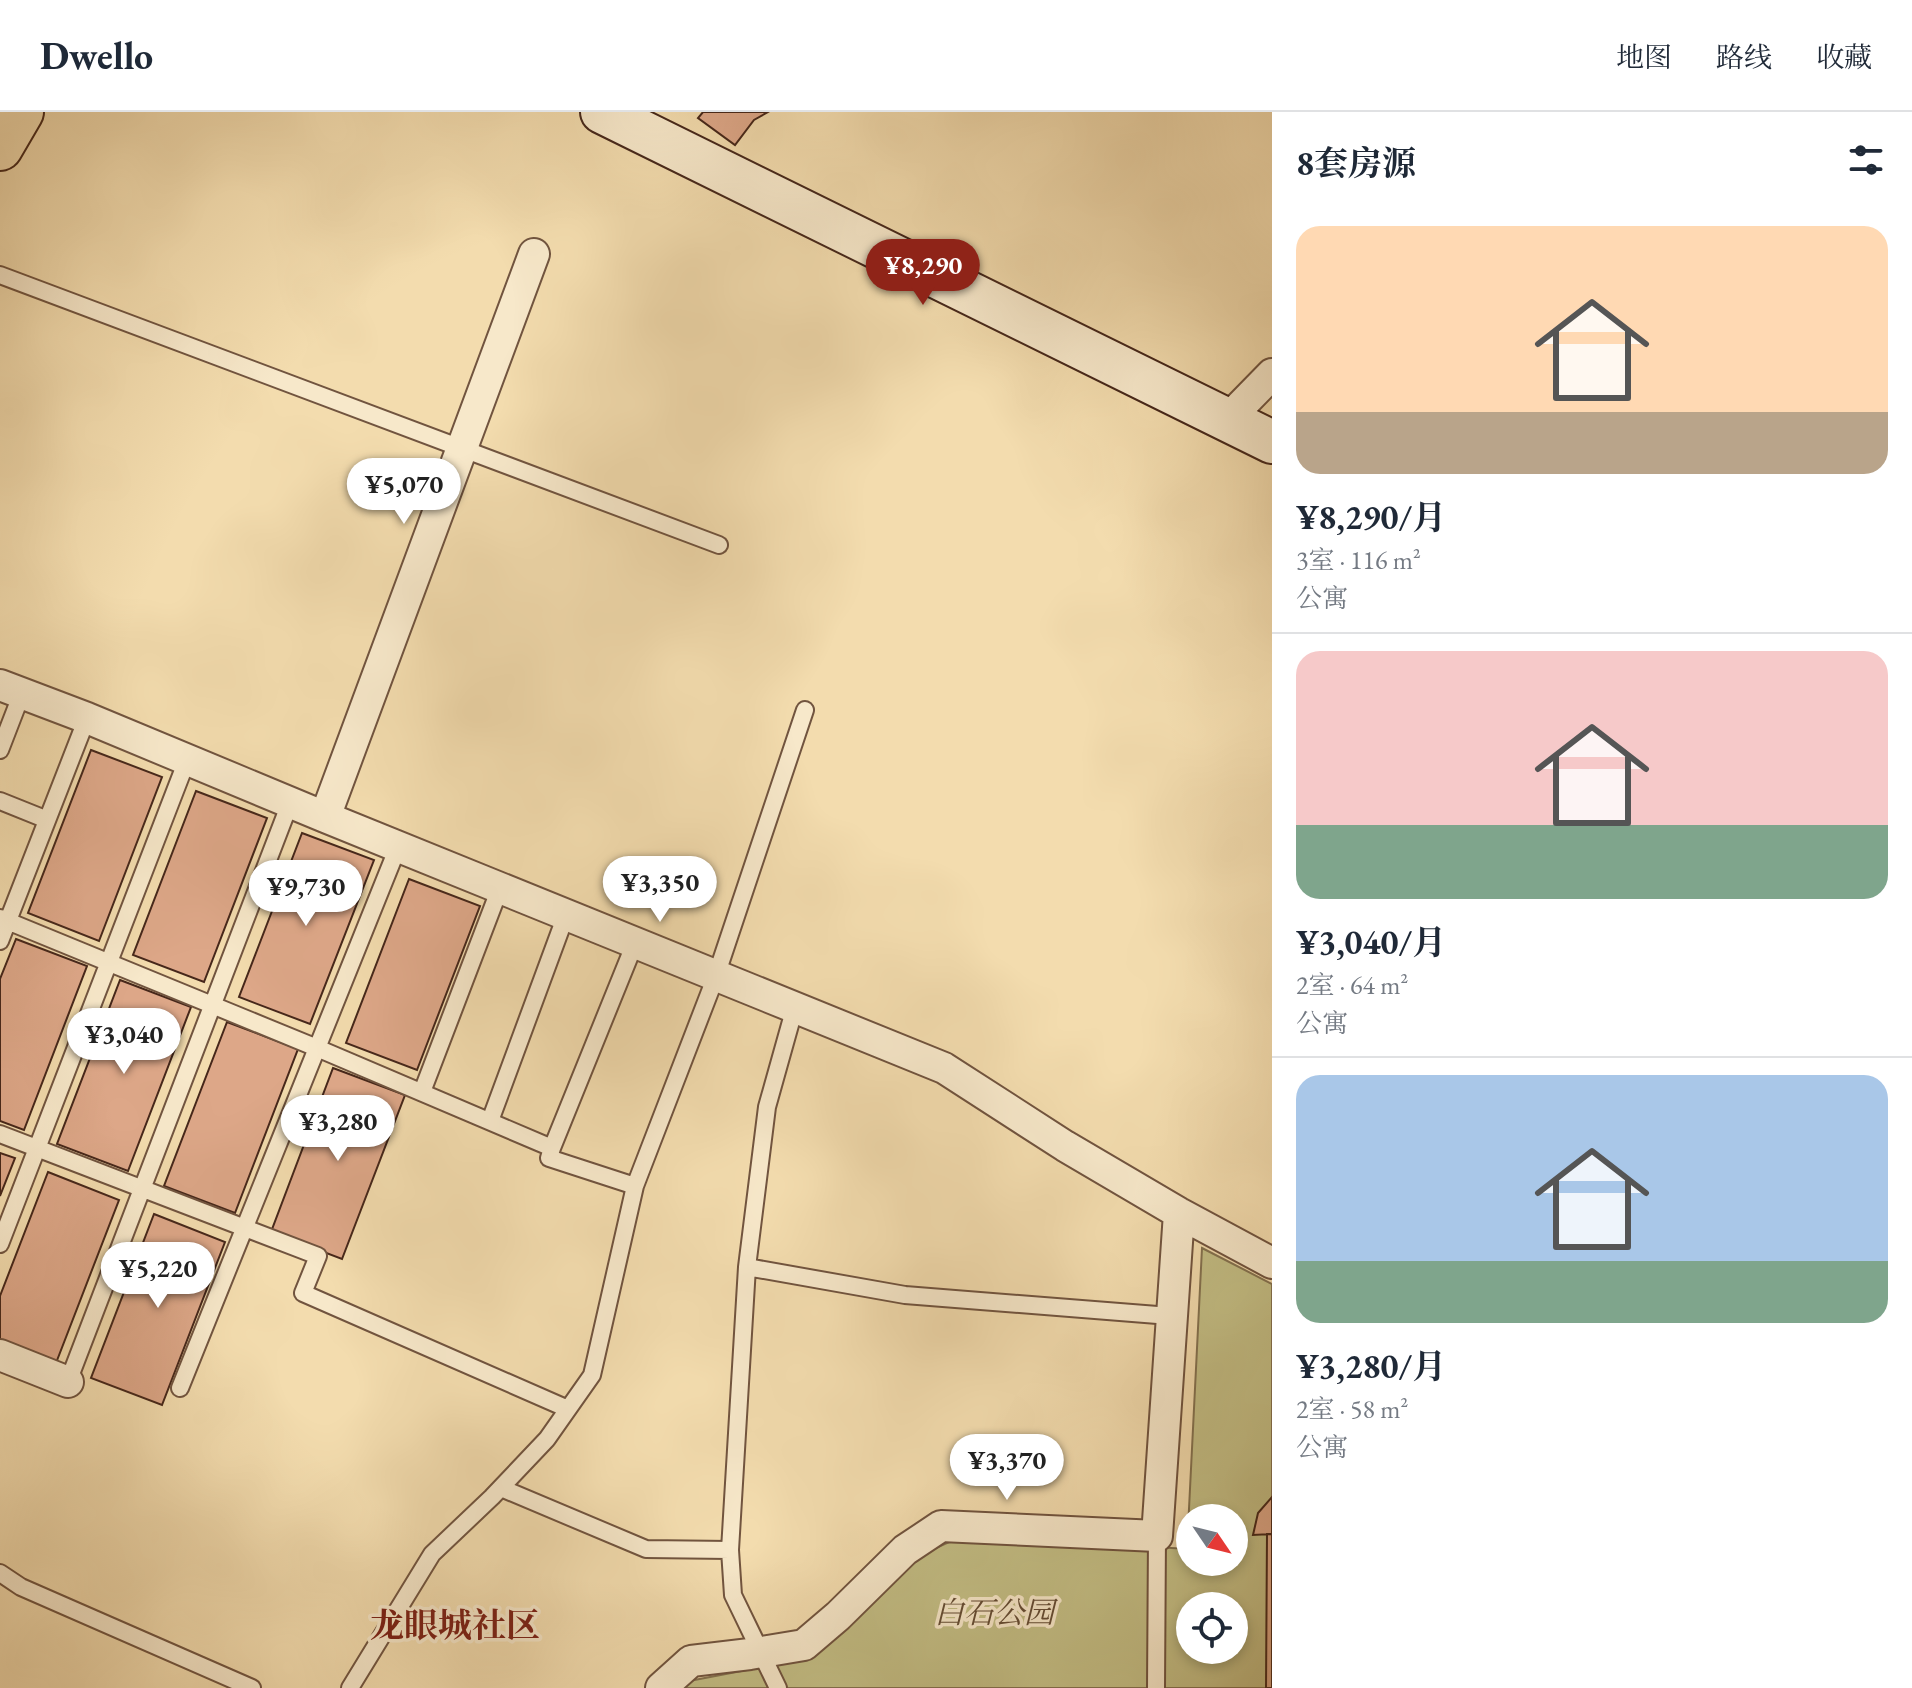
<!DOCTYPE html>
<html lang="zh">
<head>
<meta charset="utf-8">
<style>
	:root { --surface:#fff; --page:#f2f2f3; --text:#1f2937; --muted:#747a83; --line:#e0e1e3; --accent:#8f2418 }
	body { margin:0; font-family:"EB Garamond","Noto Serif SC",serif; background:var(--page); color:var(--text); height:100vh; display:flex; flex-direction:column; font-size:30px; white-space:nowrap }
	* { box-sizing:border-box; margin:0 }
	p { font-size:26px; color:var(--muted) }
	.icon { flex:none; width:44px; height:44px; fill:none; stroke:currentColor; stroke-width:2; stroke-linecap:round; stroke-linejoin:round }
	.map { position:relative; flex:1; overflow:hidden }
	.side { display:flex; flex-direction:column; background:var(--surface); width:640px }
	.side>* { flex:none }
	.needle { width:52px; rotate:125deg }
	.fabs { position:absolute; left:1176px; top:1392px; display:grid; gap:16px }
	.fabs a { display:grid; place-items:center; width:72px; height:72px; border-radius:50%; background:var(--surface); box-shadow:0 4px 12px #0003; font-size:40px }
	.price { position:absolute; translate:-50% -68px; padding:0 18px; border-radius:28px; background:#fff; color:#222; font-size:26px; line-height:52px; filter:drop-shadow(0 2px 4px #0008) }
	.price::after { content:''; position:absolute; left:50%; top:48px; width:24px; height:18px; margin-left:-12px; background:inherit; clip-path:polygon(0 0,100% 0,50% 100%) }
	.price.current { background:var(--accent); color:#fff }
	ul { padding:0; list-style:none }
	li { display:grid; align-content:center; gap:16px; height:424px; padding:0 24px }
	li+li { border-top:2px solid var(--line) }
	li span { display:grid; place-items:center; height:248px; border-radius:24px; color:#555 }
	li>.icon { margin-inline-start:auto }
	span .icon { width:144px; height:144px; fill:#fffc; stroke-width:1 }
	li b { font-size:34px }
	h2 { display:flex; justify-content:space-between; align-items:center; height:96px; padding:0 24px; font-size:34px }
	header { display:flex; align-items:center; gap:48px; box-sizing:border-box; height:112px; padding:0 40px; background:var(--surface); border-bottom:2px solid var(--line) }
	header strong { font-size:38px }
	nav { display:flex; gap:44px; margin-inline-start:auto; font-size:28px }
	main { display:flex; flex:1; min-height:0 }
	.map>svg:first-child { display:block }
	.green { fill:#c3be85; stroke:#847250; stroke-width:2; fill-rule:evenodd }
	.building { fill:#dda788; stroke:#46271a; stroke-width:2 }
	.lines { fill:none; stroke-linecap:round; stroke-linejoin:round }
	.lane-casing { stroke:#71543f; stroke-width:20 }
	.street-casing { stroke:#71543f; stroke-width:34 }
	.secondary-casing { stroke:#46271a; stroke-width:46 }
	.primary-casing { stroke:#46271a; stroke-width:48 }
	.lane { stroke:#f7e8ca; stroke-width:16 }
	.street { stroke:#f7e8ca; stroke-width:30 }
	.secondary { stroke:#f7e8ca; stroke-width:42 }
	.primary { stroke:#f3dcae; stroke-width:44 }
	.labels { text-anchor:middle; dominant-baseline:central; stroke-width:7; stroke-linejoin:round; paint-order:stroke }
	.park-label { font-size:30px; font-style:italic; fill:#654d35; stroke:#f7e8ca }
	.quarter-label { font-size:34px; font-weight:bold; fill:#7a1f14; stroke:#f7e8ca }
</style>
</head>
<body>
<header>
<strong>Dwello</strong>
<nav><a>地图</a><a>路线</a><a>收藏</a></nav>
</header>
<main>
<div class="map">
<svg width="1272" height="1576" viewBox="0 0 1272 1576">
	<rect width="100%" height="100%" fill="#f3dcae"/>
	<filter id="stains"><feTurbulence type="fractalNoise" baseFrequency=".0025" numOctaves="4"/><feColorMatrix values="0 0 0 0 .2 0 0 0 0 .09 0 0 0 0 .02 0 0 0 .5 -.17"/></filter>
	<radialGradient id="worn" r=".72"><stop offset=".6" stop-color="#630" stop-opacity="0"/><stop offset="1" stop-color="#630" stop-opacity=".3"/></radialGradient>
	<path class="green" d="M1202,1136l70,36v404h-592l4,-6 126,-24 83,-90 71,-33 223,14zM1190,1406h44v44h-44zM1190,1494h44v44h-44z"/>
	<path class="building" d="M703,0h65l-14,8 -19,25 -37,-27z
		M91,638l71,27 -63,164 -71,-28z
		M196,679l71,27 -63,164 -71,-27z
		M302,721l72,27 -64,164 -71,-27z
		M409,767l71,27 -63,164 -71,-27z
		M16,827l71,27 -63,164 -24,-9v-142z
		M120,868l71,27 -63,164 -71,-27z
		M227,910l71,27 -63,164 -71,-27z
		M333,956l72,27 -63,164 -71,-27z
		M0,1041l15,5 -15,38z
		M48,1060l71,28 -63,163 -56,-21v-46z
		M154,1102l71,28 -63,163 -71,-27z
		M1272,1385v37l-19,1 5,-22z
		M1267,1422h5v154h-6z"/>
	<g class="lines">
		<defs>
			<path id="lane" d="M0,163l719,270
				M0,638l22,-57
				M0,689l45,18
				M0,806l317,130 235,100 -3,10 86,28
				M0,829l87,-223
				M422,980l78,-204
				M490,1009l76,-206
				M0,1022l318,122 -15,37 265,116
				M552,1036l83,-205
				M0,1132l187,-484
				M747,1155l158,28 265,21
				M68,1270l222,-579
				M180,1276l218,-541
				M501,1376l145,61 84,1 17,-283 20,-160 28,-100
				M730,1438l3,45 45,93
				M0,1461l21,14 231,101
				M350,1576l82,-134 60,-57 55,-58 45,-64 43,-189 81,-210 89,-266
				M1156,1576l1,-152"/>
			<path id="street" d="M1227,308l45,-46
				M0,573l87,33 238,99 619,251 121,78 114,67 93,50
				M325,705l209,-563
				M0,1243l68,27
				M661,1576l30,-27 59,-7 54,-9 34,-29 67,-66 36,-24 216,10 22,-323"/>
			<path id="secondary" d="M602,0l670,330"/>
			<path id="primary" d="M0,36l21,-36"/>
		</defs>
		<use href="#lane" class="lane-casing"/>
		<use href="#street" class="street-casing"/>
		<use href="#secondary" class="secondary-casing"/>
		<use href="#primary" class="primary-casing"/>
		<use href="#lane" class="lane"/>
		<use href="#street" class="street"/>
		<use href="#secondary" class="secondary"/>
		<use href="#primary" class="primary"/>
	</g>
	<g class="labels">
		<g class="park-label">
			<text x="994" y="1500">白石公园</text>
		</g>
		<g class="quarter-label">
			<text x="455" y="1513">龙眼城社区</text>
		</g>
	</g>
	<rect width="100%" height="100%" filter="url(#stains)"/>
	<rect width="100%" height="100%" fill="url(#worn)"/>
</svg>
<div class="fabs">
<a><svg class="needle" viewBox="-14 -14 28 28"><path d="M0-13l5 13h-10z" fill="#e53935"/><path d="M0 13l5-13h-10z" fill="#747a83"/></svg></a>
<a><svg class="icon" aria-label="locate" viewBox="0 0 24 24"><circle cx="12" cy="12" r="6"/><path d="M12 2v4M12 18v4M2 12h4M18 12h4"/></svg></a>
</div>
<b class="price current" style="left:923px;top:195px">¥8,290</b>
<b class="price" style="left:404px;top:414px">¥5,070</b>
<b class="price" style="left:660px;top:812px">¥3,350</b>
<b class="price" style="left:306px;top:816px">¥9,730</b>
<b class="price" style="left:124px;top:964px">¥3,040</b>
<b class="price" style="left:338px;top:1051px">¥3,280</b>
<b class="price" style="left:158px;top:1198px">¥5,220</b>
<b class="price" style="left:1007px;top:1390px">¥3,370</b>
</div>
<section class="side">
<h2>8套房源<svg class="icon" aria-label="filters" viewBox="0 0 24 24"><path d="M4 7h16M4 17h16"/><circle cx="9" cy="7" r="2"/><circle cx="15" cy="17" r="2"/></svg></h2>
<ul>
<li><span style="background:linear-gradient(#ffd9b3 75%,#b9a48a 0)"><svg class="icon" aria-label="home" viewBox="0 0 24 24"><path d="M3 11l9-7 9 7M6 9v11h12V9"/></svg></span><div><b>¥8,290/月</b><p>3室 · 116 m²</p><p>公寓</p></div></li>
<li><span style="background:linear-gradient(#f6c9c9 70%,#7fa58c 0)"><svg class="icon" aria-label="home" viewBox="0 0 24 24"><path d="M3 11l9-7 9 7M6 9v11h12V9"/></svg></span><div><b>¥3,040/月</b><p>2室 · 64 m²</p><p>公寓</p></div></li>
<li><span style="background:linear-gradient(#a9c7e8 75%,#7fa58c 0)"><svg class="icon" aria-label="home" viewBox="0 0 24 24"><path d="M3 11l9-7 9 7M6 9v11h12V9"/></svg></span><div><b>¥3,280/月</b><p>2室 · 58 m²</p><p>公寓</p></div></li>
</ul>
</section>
</main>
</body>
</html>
